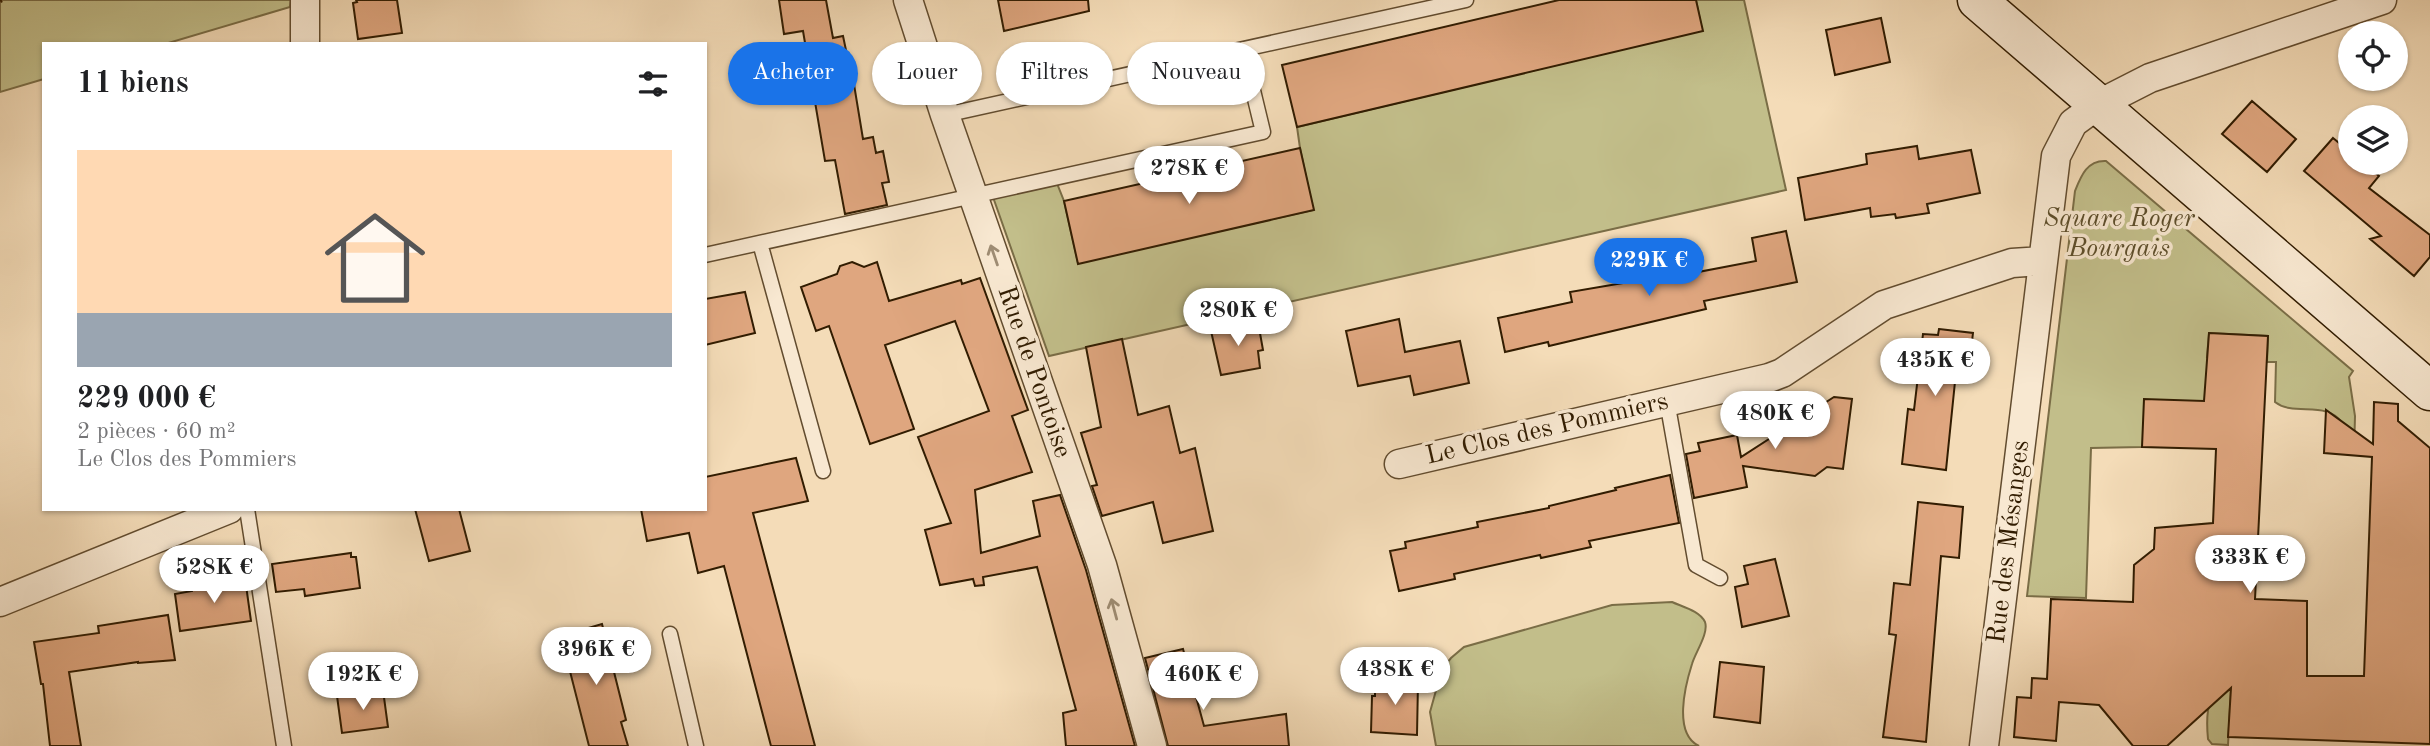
<!DOCTYPE html>
<html lang="fr">
<head>
<meta charset="utf-8">
<style>
	:root { --surface:#fff; --page:#f2f2f2; --text:#202124; --muted:#757577; --line:#e0e0e0; --accent:#1a73e8 }
	body { margin:0; font-family:"Old Standard TT",serif; background:var(--page); color:var(--text); height:100vh; display:flex; flex-direction:column; font-size:26px; white-space:nowrap }
	* { box-sizing:border-box; margin:0 }
	p { font-size:23px; color:var(--muted) }
	.icon { flex:none; width:38px; height:38px; fill:none; stroke:currentColor; stroke-width:2; stroke-linecap:round; stroke-linejoin:round }
	.map { position:relative; flex:1; overflow:hidden }
	.panel { position:absolute; left:42px; top:42px; width:665px; height:469px; display:flex; flex-direction:column; background:var(--surface); border-radius:0px; box-shadow:0 2px 5px #0004 }
	.panel>* { flex:none }
	.guide { position:absolute; left:728px; top:42px; width:665px; height:63px; display:flex; gap:14px }
	.buttons { position:absolute; left:2338px; top:21px; display:grid; gap:14px }
	.buttons a { display:grid; place-items:center; width:70px; height:70px; border-radius:50%; background:var(--surface); box-shadow:0 2px 5px #0004; font-size:35px }
	.price { position:absolute; translate:-50% -60px; padding:0 16px; border-radius:24px; background:#fff; color:#222; font-size:23px; line-height:46px; filter:drop-shadow(0 2px 4px #0008) }
	.price::after { content:''; position:absolute; left:50%; top:42px; width:21px; height:16px; margin-left:-10px; background:inherit; clip-path:polygon(0 0,100% 0,50% 100%) }
	.price.on { background:var(--accent); color:#fff }
	ul { padding:0; list-style:none }
	li { display:grid; align-content:center; gap:14px; height:371px; padding:0 35px }
	li+li { border-top:2px solid var(--line) }
	li span { display:grid; place-items:center; height:217px; border-radius:0px; color:#555 }
	li>.icon { margin-inline-start:auto }
	span .icon { width:126px; height:126px; fill:#fffc; stroke-width:1 }
	li b { font-size:30px }
	h2 { display:flex; justify-content:space-between; align-items:center; height:84px; padding:0 35px; font-size:30px }
	.tag { padding:0 24px; border-radius:32px; background:var(--surface); box-shadow:0 2px 5px #0004; font-size:24px; line-height:63px }
	.tag.on { background:var(--accent); color:#fff }
	.map>svg:first-child { display:block }
	.green { fill:#c2be8a; stroke:#7a6d46; stroke-width:2 }
	.building { fill:#dfa67f; stroke:#311c01; stroke-width:2 }
	.lines { fill:none; stroke-linecap:round; stroke-linejoin:round }
	.lane-casing { stroke:#624c2f; stroke-width:17 }
	.street-casing { stroke:#624c2f; stroke-width:31 }
	.secondary-casing { stroke:#311c01; stroke-width:41 }
	.path { stroke:#311c01; stroke-width:4.5; stroke-dasharray:2 3.5; stroke-linecap:butt }
	.lane { stroke:#f8e8d1; stroke-width:14 }
	.street { stroke:#f8e8d1; stroke-width:28 }
	.secondary { stroke:#f8e8d1; stroke-width:38 }
	.oneway { stroke:#9e8c73 }
	.labels { text-anchor:middle; dominant-baseline:central; stroke-width:7; stroke-linejoin:round; paint-order:stroke }
	.park-label { font-size:26px; font-style:italic; fill:#5c4d2a; stroke:#f8e8d1 }
	.street-label { font-size:26px; fill:#311c01; stroke:#f8e8d1 }
</style>
</head>
<body>
<div class="map">
<svg width="2430" height="746" viewBox="0 0 2430 746">
	<rect width="100%" height="100%" fill="#f4dcb8"/>
	<filter id="stains"><feTurbulence type="fractalNoise" baseFrequency=".00286" numOctaves="4"/><feColorMatrix values="0 0 0 0 .2 0 0 0 0 .09 0 0 0 0 .02 0 0 0 .5 -.17"/></filter>
	<radialGradient id="worn" r=".72"><stop offset=".6" stop-color="#630" stop-opacity="0"/><stop offset="1" stop-color="#630" stop-opacity=".3"/></radialGradient>
	<path class="green" d="M0,0h291l-1,7 -125,37h-121v35l-44,13z
		M1696,0h48l42,190 -737,166 -56,-159 63,-16 8,20 14,62 235,-53 -13,-62 -3,-21 405,-97z
		M2106,161l247,210 -4,6 6,39 -1,39c-4,-10 -7,-23 -12,-32 -15,-23 -48,-6 -67,-21l1,-40h-9l1,-26 -59,-3 -2,24 12,1 -1,44 -76,45 -51,1 -5,150 -59,-2 48,-405c6,-15 12,-31 31,-30z
		M1672,602c11,5 28,9 33,20 4,11 -10,31 -13,42 -7,22 -19,70 7,82h-263l-6,-34 12,-43 9,-11 13,-11 148,-42z
		M2217,684l101,7 -87,-2 -3,56 -16,-1 -4,-5c-2,-20 -1,-38 9,-55z"/>
	<path class="building" d="M356,0h41l5,33 -44,6 -5,-36 4,-1z
		M779,0h47l7,38 10,-2 4,19 2,-1 14,85 10,-2 3,16 7,-2 6,31 -7,1 5,22 -42,9 -10,-54 -10,1 -22,-130 -19,3z
		M998,0h90l1,11 -85,20z
		M1559,0h137l7,31 -406,96 -15,-62z
		M1881,18l9,44 -55,13 -9,-45z
		M2252,101l44,38 -29,33 -45,-38z
		M2333,138l17,14v11h13l16,13 -10,12 61,47v22l-16,19 -44,-37 11,-3 -77,-65z
		M1917,146l2,13 52,-9 9,43 -53,11 2,9 -20,3 -13,2 -1,-4 -24,3 -1,-9 -65,12 -7,-42 69,-14 -1,-10z
		M1300,148l14,62 -236,54 -14,-63z
		M1786,231l11,51 -93,19 2,8 -157,37 -1,-4 -43,10 -7,-34 74,-16 -2,-10 53,-9 73,-16 2,5 58,-11 -4,-23z
		M852,262l12,5 13,-5 12,39 72,-21 1,4 18,-6 48,132 -16,6 20,56 -57,18 6,63 59,-17 -7,-35 27,-6 26,75 49,176h-69l-3,-33 13,-3 -39,-143 -54,10 1,8 -9,1 -2,-7 -33,6 -15,-55 26,-7 -33,-86 71,-26 -34,-90 -70,24 29,84 -44,15 -41,-118 -13,5 -15,-44 36,-13 3,-8z
		M745,292l10,41 -50,12v-46z
		M1399,319l6,33 55,-11 9,42 -55,12 -4,-19 -52,10 -12,-55z
		M1258,322l5,28 -5,1 2,17 -39,7 -10,-44z
		M1939,329l34,4 -5,40 -12,-1 -10,98 -44,-6 6,-55 6,1 9,-76 15,1z
		M2209,333l59,3 -13,263 52,2v75h57l8,-219 -48,-4 2,-43 47,34 1,-42 24,2v17l32,27v296l-202,-7 3,-49 -64,58h-34l-34,-41 -40,-3 -3,39 -42,-4 3,-40 14,1 1,-20 15,1 4,-80 82,3 1,-37 20,-16 1,-21 58,-5 3,-74 -74,-2 2,-48 60,2z
		M1122,339l16,76 31,-9 11,47 15,-5 18,83 -50,12 -10,-41 -51,14 -10,-30 5,-1 -16,-52 20,-6 -15,-80z
		M1834,397l18,2 -9,70 -16,-2 -12,9 -72,-10 4,21 -53,11 -8,-44 14,-3 -2,-8 39,-8 4,22z
		M796,458l12,43 -55,12 62,233h-44l-47,-180 -26,7 -9,-40 -42,8 -6,-32h64v-32z
		M1670,475l9,48 -90,18 2,6 -50,11 -1,-3 -86,19 1,5 -56,12 -9,-40 16,-3 -1,-6 73,-15 -1,-5 72,-14v-2l67,-16 -1,-2z
		M1918,502l45,5 -4,51 -18,-2 -15,186 -43,-5 13,-102 -7,-1 5,-51 16,2z
		M415,509h44l11,42 -41,10z
		M351,553v4h5l4,31 -55,8 -1,-7 -28,3 -4,-28z
		M1775,559l14,57 -47,11 -7,-40 13,-3 -4,-18z
		M245,578l6,43 -71,10 -5,-37 17,-3v-4z
		M168,615l7,45 -37,3v-1l-69,10 12,74h-31l-7,-62h-2l-7,-42 65,-9 -1,-7z
		M602,624l24,96 -5,2 7,24h-39l-28,-110z
		M1183,649l21,77 82,-12 3,32h-121l-23,-88z
		M1720,662l44,5 -4,56 -46,-6z
		M1375,679l43,3 -1,53 -46,-3 1,-36h3z
		M383,690l5,37 -46,6 -5,-37z"/>
	<g class="lines">
		<defs>
			<path id="lane" d="M945,115l521,-115
				M760,243l63,228
				M705,255l558,-123 -20,-83
				M1667,401l29,164 24,13
				M247,509l37,237
				M670,634l26,112"/>
			<path id="street" d="M305,0v44
				M908,0l37,115 157,450 50,181
				M1399,464l370,-86 13,-5 102,-68 128,-42 31,-2
				M0,602l229,-93
				M1984,746l72,-590 17,-33 26,-19 51,-26 232,-78"/>
			<path id="secondary" d="M1977,0l453,391"/>
		</defs>
		<use href="#lane" class="lane-casing"/>
		<use href="#street" class="street-casing"/>
		<use href="#secondary" class="secondary-casing"/>
		<path class="path" d="M0,1l2,-1"/>
		<use href="#lane" class="lane"/>
		<use href="#street" class="street"/>
		<use href="#secondary" class="secondary"/>
	</g>
	<defs><path id="oneway-shaft" d="M-6 0H5M1.5-3L5.5 0L1.5 3" fill="none" stroke-width="1.6" stroke-linecap="round" stroke-linejoin="round" transform="scale(1.75)"/></defs>
	<g class="oneway">
		<use href="#oneway-shaft" transform="translate(994 255) rotate(-109)"/>
		<use href="#oneway-shaft" transform="translate(1114 609) rotate(-105)"/>
	</g>
	<g class="labels">
		<g class="park-label">
			<text x="2119" y="219">Square Roger<tspan x="2119" dy="30">Bourgais</tspan></text>
		</g>
		<g class="street-label">
			<text transform="translate(1034 372) rotate(71)">Rue de Pontoise</text>
			<text transform="translate(1547 429) rotate(-13)">Le Clos des Pommiers</text>
			<text transform="translate(2009 542) rotate(-83)">Rue des Mésanges</text>
		</g>
	</g>
	<rect width="100%" height="100%" filter="url(#stains)"/>
	<rect width="100%" height="100%" fill="url(#worn)"/>
</svg>
<div class="buttons">
<a><svg class="icon" aria-label="locate" viewBox="0 0 24 24"><circle cx="12" cy="12" r="6"/><path d="M12 2v4M12 18v4M2 12h4M18 12h4"/></svg></a>
<a><svg class="icon" aria-label="layers" viewBox="0 0 24 24"><path d="M12 4l9 5-9 5-9-5zM3 14l9 5 9-5"/></svg></a>
</div>
<b class="price" style="left:1189px;top:206px">278K €</b>
<b class="price on" style="left:1649px;top:298px">229K €</b>
<b class="price" style="left:1238px;top:348px">280K €</b>
<b class="price" style="left:1935px;top:398px">435K €</b>
<b class="price" style="left:1775px;top:451px">480K €</b>
<b class="price" style="left:2250px;top:595px">333K €</b>
<b class="price" style="left:214px;top:605px">528K €</b>
<b class="price" style="left:596px;top:687px">396K €</b>
<b class="price" style="left:1395px;top:707px">438K €</b>
<b class="price" style="left:363px;top:712px">192K €</b>
<b class="price" style="left:1203px;top:712px">460K €</b>
<div class="guide">
<a class="tag on">Acheter</a>
<a class="tag">Louer</a>
<a class="tag">Filtres</a>
<a class="tag">Nouveau</a>
</div>
<section class="panel">
<h2>11 biens<svg class="icon" aria-label="filters" viewBox="0 0 24 24"><path d="M4 7h16M4 17h16"/><circle cx="9" cy="7" r="2"/><circle cx="15" cy="17" r="2"/></svg></h2>
<ul>
<li><span style="background:linear-gradient(#ffd9b3 75%,#9aa5b1 0)"><svg class="icon" aria-label="home" viewBox="0 0 24 24"><path d="M3 11l9-7 9 7M6 9v11h12V9"/></svg></span><div><b>229 000 €</b><p>2 pièces · 60 m²</p><p>Le Clos des Pommiers</p></div></li>
</ul>
</section>
</div>
</body>
</html>
